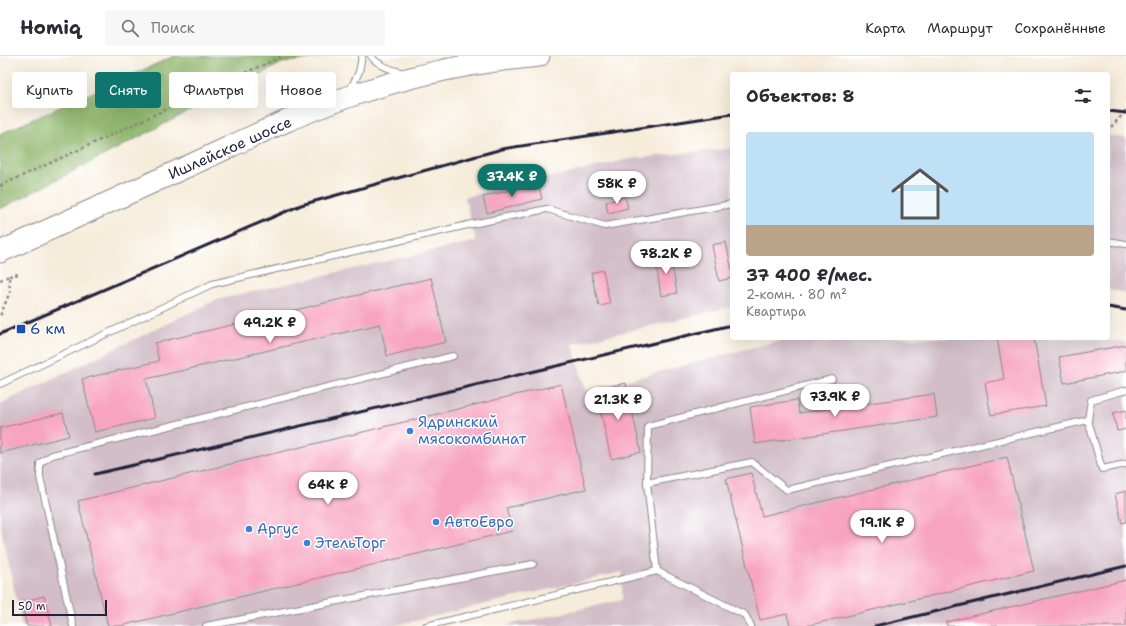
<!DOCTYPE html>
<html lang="ru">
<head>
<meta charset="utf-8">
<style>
	:root { --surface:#fff; --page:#f7f7f7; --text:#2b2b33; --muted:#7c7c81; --line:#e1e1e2; --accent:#0f766e }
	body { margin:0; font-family:"Shantell Sans",sans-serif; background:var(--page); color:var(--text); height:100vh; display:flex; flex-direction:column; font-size:15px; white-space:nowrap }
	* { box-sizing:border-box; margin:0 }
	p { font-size:13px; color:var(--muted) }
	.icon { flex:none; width:22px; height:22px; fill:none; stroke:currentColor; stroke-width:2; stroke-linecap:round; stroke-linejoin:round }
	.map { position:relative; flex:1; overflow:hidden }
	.side { position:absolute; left:730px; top:16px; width:380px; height:268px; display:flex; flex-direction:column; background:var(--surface); border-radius:4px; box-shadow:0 4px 16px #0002 }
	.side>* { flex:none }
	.hud { position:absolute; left:12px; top:16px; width:380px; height:36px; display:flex; gap:8px }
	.scale { position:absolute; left:12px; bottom:10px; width:95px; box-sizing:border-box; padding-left:4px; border:2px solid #22223b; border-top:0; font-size:11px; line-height:14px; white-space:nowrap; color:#22223b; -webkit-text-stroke:3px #fff; paint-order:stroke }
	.price { position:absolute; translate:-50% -34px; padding:0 9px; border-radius:14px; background:#fff; color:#222; font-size:13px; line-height:26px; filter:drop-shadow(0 1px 2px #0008) }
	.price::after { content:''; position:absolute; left:50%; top:24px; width:12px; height:9px; margin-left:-6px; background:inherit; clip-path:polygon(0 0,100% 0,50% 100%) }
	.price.active { background:var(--accent); color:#fff }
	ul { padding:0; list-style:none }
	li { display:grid; align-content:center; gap:8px; height:212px; padding:0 16px }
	li span { display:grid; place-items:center; height:124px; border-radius:4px; color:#555 }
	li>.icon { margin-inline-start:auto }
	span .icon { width:72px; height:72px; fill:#fffc; stroke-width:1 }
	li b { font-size:17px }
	h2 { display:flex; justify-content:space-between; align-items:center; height:48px; padding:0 16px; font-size:17px }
	.tag { padding:0 14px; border-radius:4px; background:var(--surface); box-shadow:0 4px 16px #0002; font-size:14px; line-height:36px }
	.tag.active { background:var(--accent); color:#fff }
	header { display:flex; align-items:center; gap:24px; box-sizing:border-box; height:56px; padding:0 20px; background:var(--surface); border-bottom:1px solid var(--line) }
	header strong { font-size:19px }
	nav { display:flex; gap:22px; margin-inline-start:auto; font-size:14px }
	.search { width:280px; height:36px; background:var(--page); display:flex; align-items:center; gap:10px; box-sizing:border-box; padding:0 14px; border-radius:4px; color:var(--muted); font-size:15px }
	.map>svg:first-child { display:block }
	.industrial { fill:#d2bdc8 }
	.forest { fill:#8fb66c; stroke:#586c54 }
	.building { fill:#f8a4c0 }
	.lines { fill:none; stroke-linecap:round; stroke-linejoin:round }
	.lane-casing { stroke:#8c878a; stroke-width:8 }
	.primary-casing { stroke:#8c878a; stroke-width:23 }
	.path { stroke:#8c878a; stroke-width:2.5; stroke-dasharray:3 3; stroke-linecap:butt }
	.lane { stroke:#fff; stroke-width:6 }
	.primary { stroke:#fff; stroke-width:21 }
	.rail { stroke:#22223b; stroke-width:3 }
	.transit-dot { fill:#1a4fb4; stroke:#fff; stroke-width:1.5 }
	.shop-dot { fill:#3f7fe0; stroke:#fff; stroke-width:1.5 }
	.labels { text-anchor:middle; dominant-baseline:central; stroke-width:3; stroke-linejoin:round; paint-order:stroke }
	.street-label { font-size:15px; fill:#22223b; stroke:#fff }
	.transit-label { font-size:15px; fill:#164399; stroke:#fff; text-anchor:start }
	.shop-label { font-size:15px; fill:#366cbe; stroke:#fff; text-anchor:start }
</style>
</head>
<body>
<header>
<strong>Homiq</strong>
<div class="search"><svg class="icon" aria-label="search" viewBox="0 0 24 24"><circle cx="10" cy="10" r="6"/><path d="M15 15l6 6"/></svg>Поиск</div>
<nav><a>Карта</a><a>Маршрут</a><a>Сохранённые</a></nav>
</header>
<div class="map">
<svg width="1126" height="570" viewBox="0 0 1126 570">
	<rect width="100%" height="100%" fill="#fff"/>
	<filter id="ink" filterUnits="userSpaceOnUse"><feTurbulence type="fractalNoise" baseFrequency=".025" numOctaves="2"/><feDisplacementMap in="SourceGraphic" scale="8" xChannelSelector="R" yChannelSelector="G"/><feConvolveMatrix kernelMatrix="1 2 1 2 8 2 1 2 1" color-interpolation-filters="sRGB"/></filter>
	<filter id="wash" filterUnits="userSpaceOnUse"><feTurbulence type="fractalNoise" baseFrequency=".012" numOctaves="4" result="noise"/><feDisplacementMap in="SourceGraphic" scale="16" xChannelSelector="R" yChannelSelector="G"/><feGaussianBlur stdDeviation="0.9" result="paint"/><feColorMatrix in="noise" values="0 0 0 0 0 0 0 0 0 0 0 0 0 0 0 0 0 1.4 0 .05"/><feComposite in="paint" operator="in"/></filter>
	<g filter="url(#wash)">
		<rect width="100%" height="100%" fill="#f6ecda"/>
		<path class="industrial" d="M1108,80l18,2v155l-18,-3z
			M732,92v159l-160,37 14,47 202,-53h51l4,3 14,-3h224l45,4v284h-622l118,-26v-28l-229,54h-371l-22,-102v-120l216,-104 260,-59 -11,-44 165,-38z"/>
		<path class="forest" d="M174,0h153l-45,7 -282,146v-75z"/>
		<g id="blocks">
			<path class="building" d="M538,127l4,16 -55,14 -4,-16z
				M625,141l3,11 -20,5 -2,-11z
				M726,186l6,29v7l-13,3 -7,-36z
				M670,198l7,39 -16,3 -6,-39z
				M603,214l7,34 -11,2 -8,-33z
				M431,222l15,64 -59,14 -7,-32 -234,55 9,39 -60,14 -13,-53 77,-18 -4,-18z
				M997,282h37l12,68 -55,9 -6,-32 19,-4z
				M1126,289v26l-62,12 -5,-26z
				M626,327l15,69 -30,7 -15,-69z
				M561,328l25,105 -80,19 6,23 -392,95h-12l-30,-125z
				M934,338l3,23 -182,27 -5,-37 47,-7 2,13z
				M1126,354v19l-9,2 -4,-18z
				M63,357l6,23 -69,17v-25z
				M1007,401l27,114 -228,55h-16l-3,-12 -27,6 -34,-141 25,-6 11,43z
				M1126,435v31l-4,1 -7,-29z
				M1126,524v46h-179l-1,-4z
				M44,540l8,30h-25l-6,-24z"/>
		</g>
	</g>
	<g filter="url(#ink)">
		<use href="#blocks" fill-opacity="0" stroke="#8c878a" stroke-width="1"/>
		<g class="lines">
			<defs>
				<path id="lane" d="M371,0c7,10 22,14 33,17
					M350,34l9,-18 3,-16
					M1108,185l18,3
					M0,328l212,-100 260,-60 75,-15 58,17 127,-22
					M1088,364l3,-20 35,-10
					M647,427l1,-57 184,-47
					M657,515l-10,-88 105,-21 35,28 301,-70 14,49 24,-5
					M73,570l-33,-149v-14l12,-8 401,-99
					M206,570l327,-62
					M426,570l231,-55 88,44 6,11"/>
				<path id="primary" d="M0,196c61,-28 123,-56 184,-84 53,-24 106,-51 161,-70 62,-22 128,-36 194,-42"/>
			</defs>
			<use href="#lane" class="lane-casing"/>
			<use href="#primary" class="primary-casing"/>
			<path class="path" d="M1111,71l15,-16
				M0,130l282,-130
				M9,220l10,-2
				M0,224l9,-4 1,16 -10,24"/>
			<use href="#lane" class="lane"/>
			<use href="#primary" class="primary"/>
			<path class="rail" d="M1108,55l18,2
				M1108,251l18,3
				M0,278l301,-129 201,-56 230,-35
				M95,418l637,-149
				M875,570l251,-60"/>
		</g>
	</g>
	<rect class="transit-dot" x="16" y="268" width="10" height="10" rx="2"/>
	<g class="shop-dot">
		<circle cx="410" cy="375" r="4"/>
		<circle cx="436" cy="466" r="4"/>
		<circle cx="249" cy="473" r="4"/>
		<circle cx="307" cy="487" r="4"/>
	</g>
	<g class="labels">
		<g class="street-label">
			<text transform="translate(230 92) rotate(-24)">Ишлейское шоссе</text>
		</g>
		<g class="transit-label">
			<text x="30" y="273">6 км</text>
		</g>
		<g class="shop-label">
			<text x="418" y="366">Ядринский<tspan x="418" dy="17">мясокомбинат</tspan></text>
			<text x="444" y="466">АвтоЕвро</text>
			<text x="257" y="473">Аргус</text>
			<text x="315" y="487">ЭтельТорг</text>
		</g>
	</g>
</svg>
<div class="scale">50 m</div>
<b class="price active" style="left:512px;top:142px">37.4K ₽</b>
<b class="price" style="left:617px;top:149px">58K ₽</b>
<b class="price" style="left:666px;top:219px">78.2K ₽</b>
<b class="price" style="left:270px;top:288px">49.2K ₽</b>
<b class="price" style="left:835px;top:362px">73.9K ₽</b>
<b class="price" style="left:618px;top:365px">21.3K ₽</b>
<b class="price" style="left:328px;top:450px">64K ₽</b>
<b class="price" style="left:882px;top:488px">19.1K ₽</b>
<div class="hud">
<a class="tag">Купить</a>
<a class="tag active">Снять</a>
<a class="tag">Фильтры</a>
<a class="tag">Новое</a>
</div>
<section class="side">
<h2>Объектов: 8<svg class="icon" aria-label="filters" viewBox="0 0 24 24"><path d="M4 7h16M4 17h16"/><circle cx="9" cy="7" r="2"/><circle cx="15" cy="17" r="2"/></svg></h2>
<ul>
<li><span style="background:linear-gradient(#bfe0f5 75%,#b9a48a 0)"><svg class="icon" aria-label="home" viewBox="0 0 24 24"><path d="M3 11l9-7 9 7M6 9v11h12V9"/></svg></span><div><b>37 400 ₽/мес.</b><p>2-комн. · 80 m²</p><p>Квартира</p></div></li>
</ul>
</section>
</div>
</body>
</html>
